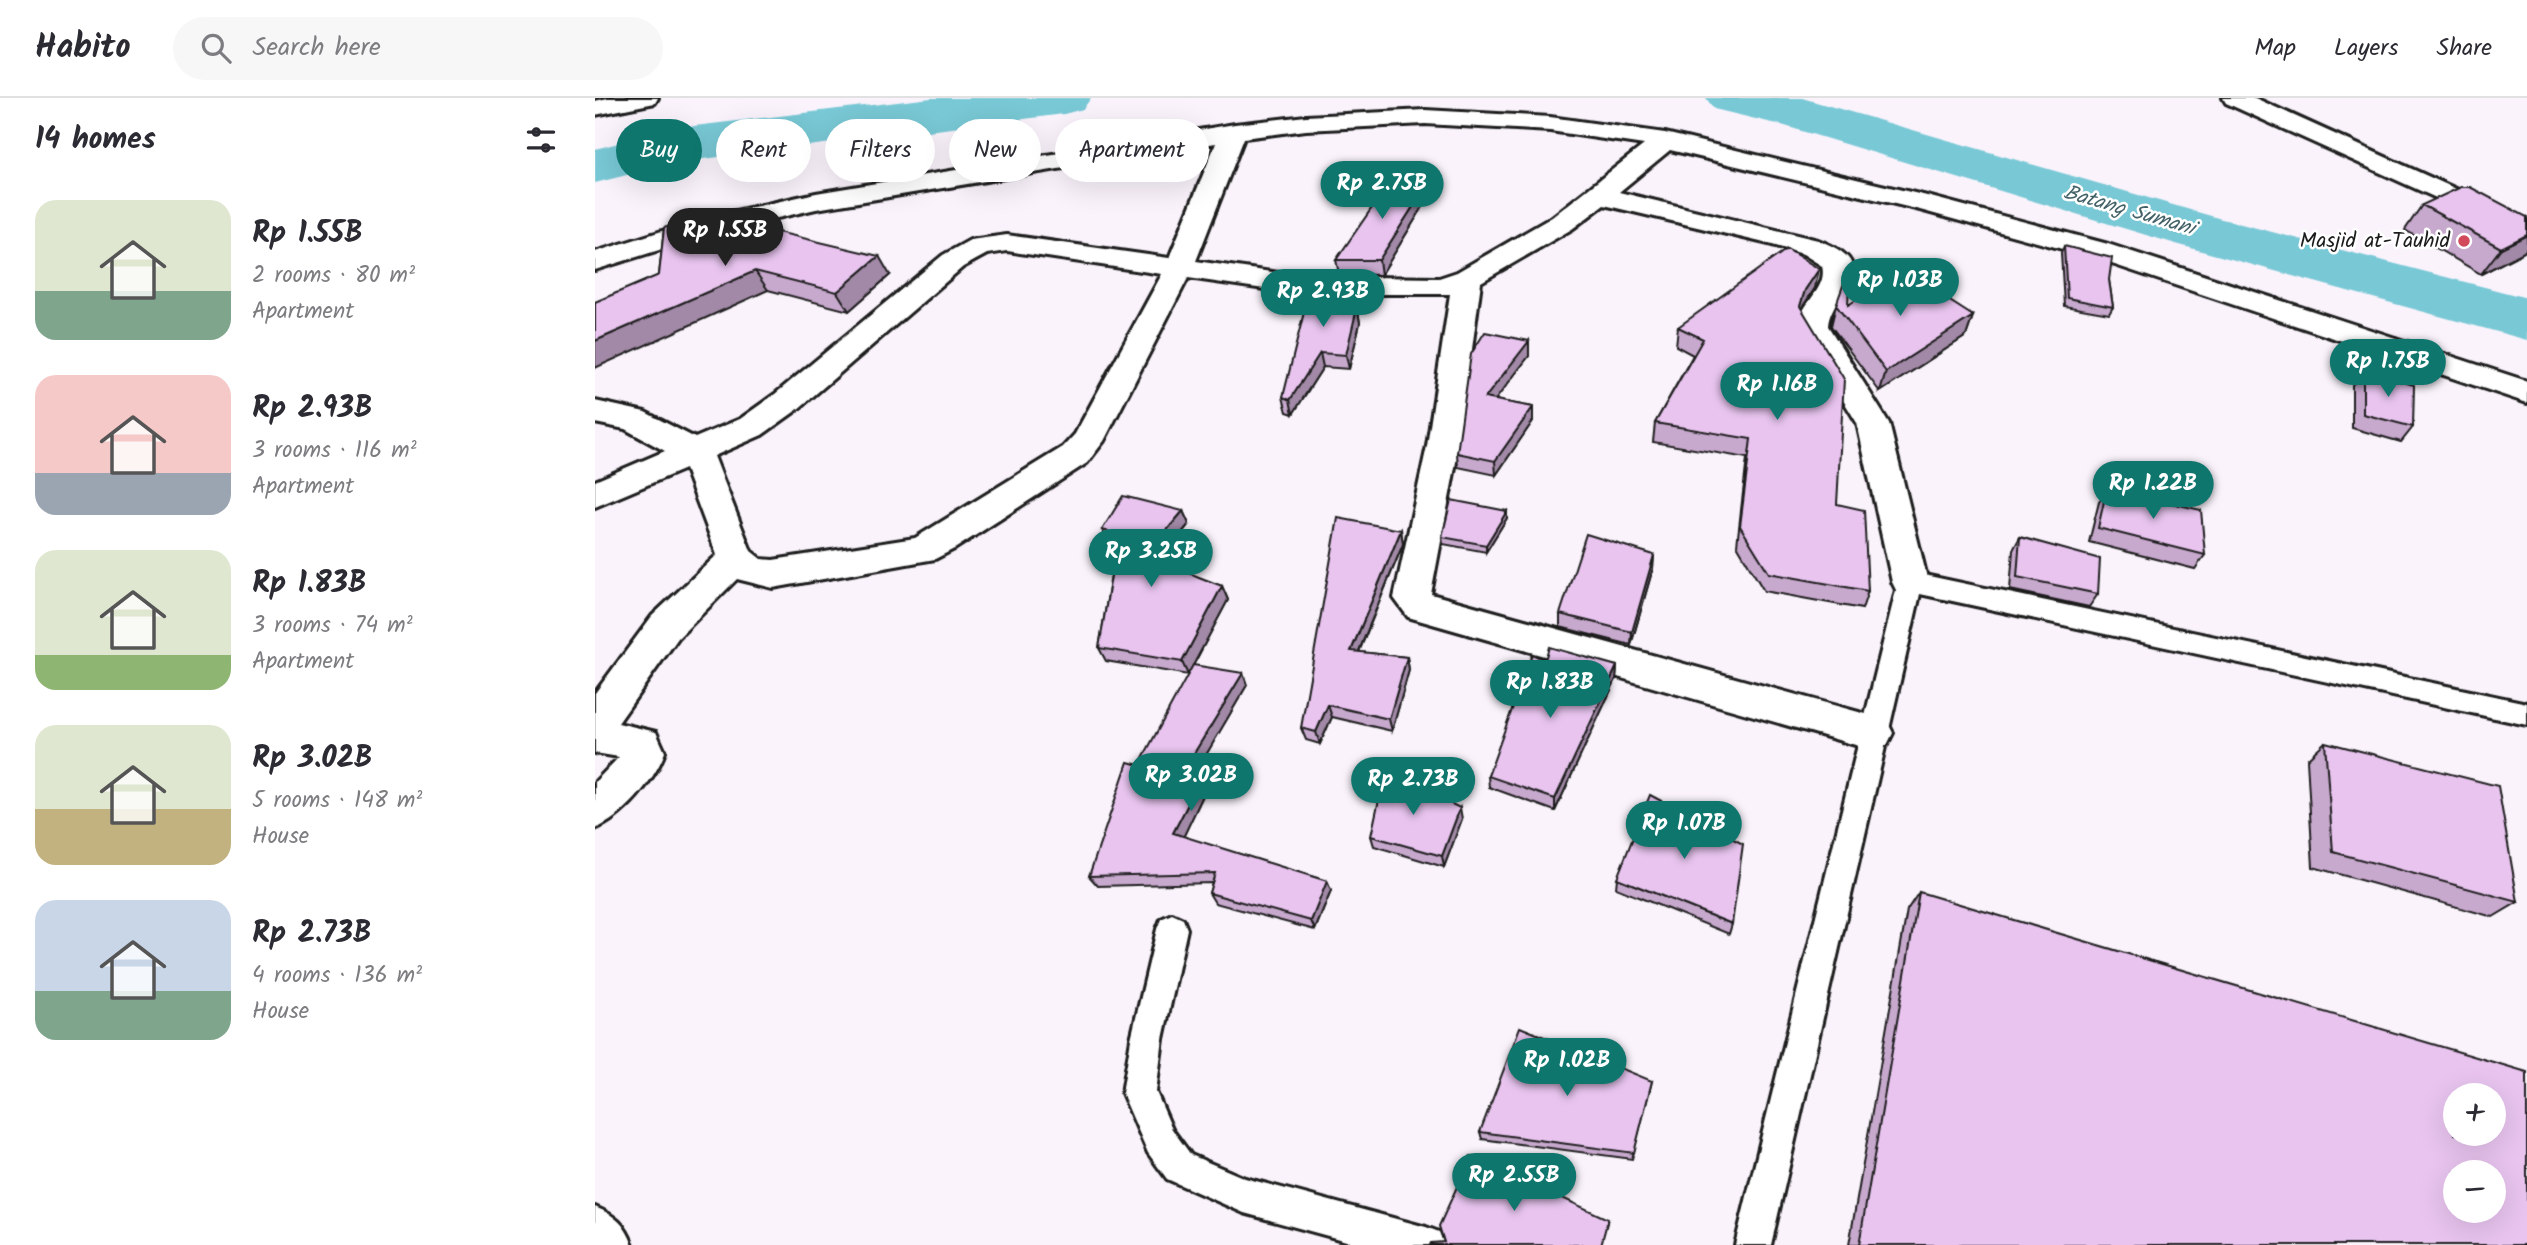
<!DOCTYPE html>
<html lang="en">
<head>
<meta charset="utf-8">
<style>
	:root { --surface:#fff; --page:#f7f7f7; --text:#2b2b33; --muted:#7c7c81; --line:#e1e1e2; --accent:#0f766e }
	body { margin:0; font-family:Kalam,sans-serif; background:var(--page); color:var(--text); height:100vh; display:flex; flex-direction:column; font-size:26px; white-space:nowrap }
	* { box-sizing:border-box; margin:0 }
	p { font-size:23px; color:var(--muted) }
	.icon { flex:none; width:38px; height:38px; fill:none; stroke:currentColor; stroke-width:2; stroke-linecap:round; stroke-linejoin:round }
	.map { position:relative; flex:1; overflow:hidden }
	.side { display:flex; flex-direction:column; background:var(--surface); width:595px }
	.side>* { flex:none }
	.guide { position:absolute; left:21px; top:21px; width:665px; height:63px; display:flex; gap:14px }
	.fabs { position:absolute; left:1848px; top:985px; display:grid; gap:14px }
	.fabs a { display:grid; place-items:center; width:63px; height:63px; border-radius:50%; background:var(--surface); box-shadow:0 7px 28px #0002; font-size:35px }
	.price { position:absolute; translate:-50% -60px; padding:0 16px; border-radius:24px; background:var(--accent); color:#fff; font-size:23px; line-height:46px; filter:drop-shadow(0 2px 4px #0008) }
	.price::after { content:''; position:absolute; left:50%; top:42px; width:21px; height:16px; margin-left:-10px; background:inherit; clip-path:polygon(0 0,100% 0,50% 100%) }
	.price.active { background:#222; color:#fff }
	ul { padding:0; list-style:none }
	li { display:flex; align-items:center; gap:21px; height:175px; padding:0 35px }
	li span { display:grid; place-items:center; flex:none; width:196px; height:140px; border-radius:21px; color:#555 }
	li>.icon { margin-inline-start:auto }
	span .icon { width:84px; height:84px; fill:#fffc; stroke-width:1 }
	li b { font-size:30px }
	h2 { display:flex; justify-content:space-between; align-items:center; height:84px; padding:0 35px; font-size:30px }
	.pill { padding:0 24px; border-radius:32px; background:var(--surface); box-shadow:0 7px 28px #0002; font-size:24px; line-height:63px }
	.pill.active { background:var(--accent); color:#fff }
	header { display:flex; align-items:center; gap:42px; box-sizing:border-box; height:98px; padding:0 35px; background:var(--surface); border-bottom:2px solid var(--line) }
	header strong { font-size:33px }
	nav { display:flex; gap:38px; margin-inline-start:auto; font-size:24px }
	.search { width:490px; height:63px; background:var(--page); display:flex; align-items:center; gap:18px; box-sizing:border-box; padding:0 24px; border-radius:38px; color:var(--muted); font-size:26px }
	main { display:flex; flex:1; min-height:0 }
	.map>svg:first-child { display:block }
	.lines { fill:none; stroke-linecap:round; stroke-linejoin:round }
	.river { fill:#79c8d5; fill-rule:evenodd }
	.service-casing { stroke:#1c1c1c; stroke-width:6 }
	.minor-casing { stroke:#1c1c1c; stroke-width:6 }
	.tertiary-casing { stroke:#1c1c1c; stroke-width:6 }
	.service { fill:#fff; fill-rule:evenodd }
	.minor { fill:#fff; fill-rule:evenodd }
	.tertiary { fill:#fff; fill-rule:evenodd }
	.wall { fill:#c8a9ce; stroke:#1c1c1c; stroke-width:2 }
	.shaded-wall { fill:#a289a7; stroke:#1c1c1c; stroke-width:2 }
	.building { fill:#e8c4ef; stroke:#1c1c1c; stroke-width:2; fill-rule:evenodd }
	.poi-dot { fill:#d1495b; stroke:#fff; stroke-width:2.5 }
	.labels { text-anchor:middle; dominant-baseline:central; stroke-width:5; stroke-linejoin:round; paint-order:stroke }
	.far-water-label { font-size:21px; font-style:italic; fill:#416166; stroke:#fff }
	.far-poi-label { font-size:21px; fill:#1c1c1c; stroke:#fff; text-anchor:end }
</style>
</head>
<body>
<header>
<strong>Habito</strong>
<div class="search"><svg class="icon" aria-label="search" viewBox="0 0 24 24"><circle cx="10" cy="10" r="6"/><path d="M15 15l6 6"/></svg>Search here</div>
<nav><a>Map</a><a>Layers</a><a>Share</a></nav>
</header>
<main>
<section class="side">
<h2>14 homes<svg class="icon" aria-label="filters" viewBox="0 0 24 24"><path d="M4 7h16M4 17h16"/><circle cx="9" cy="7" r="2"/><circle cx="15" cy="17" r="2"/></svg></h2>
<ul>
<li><span style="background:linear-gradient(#dfe7d0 65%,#7fa58c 0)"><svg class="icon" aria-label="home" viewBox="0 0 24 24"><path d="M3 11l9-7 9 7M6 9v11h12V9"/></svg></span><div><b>Rp 1.55B</b><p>2 rooms · 80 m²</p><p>Apartment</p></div></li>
<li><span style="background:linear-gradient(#f6c9c9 70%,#9aa5b1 0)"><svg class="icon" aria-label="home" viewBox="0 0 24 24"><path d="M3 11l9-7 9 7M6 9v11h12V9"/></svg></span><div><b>Rp 2.93B</b><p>3 rooms · 116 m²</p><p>Apartment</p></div></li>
<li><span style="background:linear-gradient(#dfe7d0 75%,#8fb573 0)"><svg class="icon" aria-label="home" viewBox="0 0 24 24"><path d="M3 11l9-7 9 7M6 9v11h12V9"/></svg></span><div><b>Rp 1.83B</b><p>3 rooms · 74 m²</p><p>Apartment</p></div></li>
<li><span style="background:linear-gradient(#dfe7d0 60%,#c2b280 0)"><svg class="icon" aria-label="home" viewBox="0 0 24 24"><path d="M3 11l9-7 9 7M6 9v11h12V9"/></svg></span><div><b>Rp 3.02B</b><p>5 rooms · 148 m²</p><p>House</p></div></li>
<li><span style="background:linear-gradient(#c9d6e8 65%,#7fa58c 0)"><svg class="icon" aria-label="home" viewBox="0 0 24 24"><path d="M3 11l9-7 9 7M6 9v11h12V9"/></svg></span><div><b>Rp 2.73B</b><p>4 rooms · 136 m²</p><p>House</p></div></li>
</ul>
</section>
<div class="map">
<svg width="1932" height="1147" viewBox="0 0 1932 1147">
	<rect width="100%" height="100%" fill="#faf3fc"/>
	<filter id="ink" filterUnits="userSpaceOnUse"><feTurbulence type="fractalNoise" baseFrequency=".0143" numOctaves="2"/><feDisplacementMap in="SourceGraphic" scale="14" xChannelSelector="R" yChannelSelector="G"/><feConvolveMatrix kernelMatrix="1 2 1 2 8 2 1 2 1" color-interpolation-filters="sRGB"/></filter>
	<g filter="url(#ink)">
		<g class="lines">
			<path class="river" d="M336,0h160l-8,11 -19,5 -385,48 -84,21v-34l83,-21z
				M1111,0h96l416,120 309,80v42l-351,-96 -391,-118 -71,-17z"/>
			<defs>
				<path id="service" d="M1315,474l617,131v22l-607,-131 -149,651h-36l163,-663 3,-7z
					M577,816l11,5 4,10 -24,110 -7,53 16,37 19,26 54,23 181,49 13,5 5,13h-83l-117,-32 -77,-34 -19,-26 -26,-60 9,-54 26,-110 4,-10z"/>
				<path id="minor" d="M13,0h50l-3,5 -60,12v-14z
					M830,12l125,7 115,16 262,63 181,48 419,137v22l-439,-147 -168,-46 -250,-60 -51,42 199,48c70,26 12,52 10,86l61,97 39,159 -5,10 -13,4 -13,-4 -5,-10 -35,-159 -59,-97c2,-23 30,-37 24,-60l-19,-12 -34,-10 -165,-39 -32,24 -91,53 -22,164 -28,148 442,122 14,5 6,12 -6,12 -14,5 -465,-133 -14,-19 33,-152 23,-152h-151l-111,-16 -84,163 -17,22 -131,85 -21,11 -162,29 -36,-9 -59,59 -60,85 38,9 9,20c-10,28 -42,66 -70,77v-47l24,-25 -24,-4v-60l57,-77 65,-61 -32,-86 -90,38v-26l70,-30 -40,-22 -30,-6v-22l50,11 50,26 45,-19 35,-25 168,-139 27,-15 37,-5 162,23 47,-115 -400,66 -99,23 -122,38v-18l105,-33 116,-26 419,-69 71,-8zM830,26l125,7 94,14 -92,72 -95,55 -18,6 -140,-2 -103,-15 48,-123 62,-8zM412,153l155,23 -87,160 -12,13 -148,91 -142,22 -12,-1 -10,-8 -37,-95 48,-21 35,-25 166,-143 24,-13z
					M0,1109c21,9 30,17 38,38h-38z"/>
				<path id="tertiary" d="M1628,0h32l272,123v18l-301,-136z"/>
			</defs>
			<use href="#service" class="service-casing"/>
			<use href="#minor" class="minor-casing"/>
			<use href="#tertiary" class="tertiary-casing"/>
			<use href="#service" class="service"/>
			<use href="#minor" class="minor"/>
			<use href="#tertiary" class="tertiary"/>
		</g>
		<path class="wall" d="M828,93l1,14 -43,70 -42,-1 -3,-14z
			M1827,107l105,12v31l-3,4 -43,22 -76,-44z
			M69,130l226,47 -41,36 -81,-21 -109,-15z
			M1469,148l45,34 4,27 -4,7 -45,-8 -3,-53z
			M1220,190l-14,21 36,195 31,87 -6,18 -98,-18 -27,-46 10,-87 -94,-16 2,-19 38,-68 -17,-9 2,-19z
			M772,199l-9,14 2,12 -11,46 -26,-2 -30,47 -6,-2 -4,-15z
			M1241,207h12l125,11 -7,20 -86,56 -49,-66z
			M934,243v15l-34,44 38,7v14l-37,54 -38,-8 -1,-14z
			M1768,273l50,56 -12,15 -49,-14v-43z
			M1512,390l98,67 -10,14 -106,-27 10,-40z
			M588,413l6,13 -30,38 63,24 6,14 -40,75 -82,-14 -7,-13 17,-103 -7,-2 -7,-13z
			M912,413v7l-21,34 -43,-8 -1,-7z
			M806,432l2,14 -44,108 48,5 2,13 -17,61 -60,-14 -12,27 -14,-4 -5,-12z
			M1425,439l78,57 -9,13 -79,-17 3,-40z
			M1059,457l-1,13 -22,77 -71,-18v-13z
			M950,562l72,6 -1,13 -61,132 -66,-24 -1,-11z
			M652,587l-53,90 13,12 -24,50 144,44 4,10 -16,39 -100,-27 -6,-10 3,-10 -114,3 -9,-10 50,-111z
			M1730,644l193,160 -25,15 -180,-50 -6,-108z
			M867,721l-18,48 -70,-21 -3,-10z
			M1022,780l115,46 -3,10 -113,-46z
			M1324,794l608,353h-678l58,-335z
			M1057,983l-20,78 -150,-20 -2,-7z"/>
		<path class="shaded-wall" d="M828,93l1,14 -43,70 -2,-15z
			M1932,137v13l-3,4 -43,22 20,-26z
			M284,158l11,19 -41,36 -12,-19z
			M1224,171l-4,19 -14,21 -1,-3 5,-16z
			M160,173l13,19 -173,78v-27z
			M770,184l2,15 -9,14 2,12 -11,46 -3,-14 3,-47z
			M1378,218l-7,20 -86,56 6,-20z
			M934,243v15l-43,56 -1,-14z
			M725,255l3,14 -30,47 -3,-14z
			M938,309v14l-37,54 -1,-14z
			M588,413l6,13 -37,46 -7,-14z
			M912,413v7l-21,34v-7z
			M806,432l2,14 -49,119 -3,-12z
			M1059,457l-1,13 -22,77 1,-13z
			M627,488l6,14 -40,75 -6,-13z
			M812,559l2,13 -17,61 -3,-12z
			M1022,568l-1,13 -61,132v-12z
			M648,575l4,12 -58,99 -7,-11z
			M733,607l4,12 -12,27 -4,-12z
			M607,679l5,10 -27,57 -7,-11z
			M865,710l2,11 -18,48 -2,-11z
			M732,783l4,10 -16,39 -4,-9z"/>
		<path class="building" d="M801,75l27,18 -44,69h-43z
			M1866,89h9l57,30v18l-26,13 -79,-43z
			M110,117l174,41 -42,36 -82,-21 -160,70v-39l64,-27 5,-47z
			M1469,148l48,12 -3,22 4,27 -46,-9z
			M1192,151l32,20 -14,21 -5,16 44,73 -7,125 27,6 4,81 -99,-18 -29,-47 11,-87 -96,-16 48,-84 -25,-12z
			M1308,173l70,45 -87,56 -50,-67 8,-22 5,3 -1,19z
			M726,184h44l-16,26h8l-11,47 -26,-2 -30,47 -7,-3 23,-93z
			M890,234l44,9 -44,57 48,9 -38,54 -38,-8 14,-99z
			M1768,273l51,14 -1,42 -50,-13z
			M1512,390l94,22 4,45 -107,-27z
			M528,398l60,15 -38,45 77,30 -40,76 -83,-14 19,-114 -16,-4z
			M856,402l56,11 -21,34 -44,-8z
			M743,420l63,12 -50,121 56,6 -18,62 -61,-14 -12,27 -15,-4z
			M991,436l68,21 -22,77 -72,-18z
			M1425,439l80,22 -2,35 -81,-17z
			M954,549l68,19 -62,133 -67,-23 44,-122 13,6z
			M598,567l50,8 -61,100 20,4 -29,56 154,48 -16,40 -102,-28 6,-20 -126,3 39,-114 11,3z
			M1730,644l173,44 20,116 -185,-50z
			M790,674l75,36 -18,48 -71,-20z
			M1055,697l93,49 -11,80 -115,-46z
			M1324,794l608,180v173h-668zM1860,998h39v38h-39zM1860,1074h39v39h-39z
			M925,929l132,54 -18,72 -154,-21z
			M876,1058l137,63 -7,26h-171l1,-2 13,-1 -5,-16z"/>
	</g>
	<circle class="poi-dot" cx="1869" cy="143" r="7"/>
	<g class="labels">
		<g class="far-water-label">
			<text transform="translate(1534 113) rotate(16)">Batang Sumani</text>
		</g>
		<g class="far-poi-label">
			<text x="1855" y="143">Masjid at-Tauhid</text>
		</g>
	</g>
</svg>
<div class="fabs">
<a>+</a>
<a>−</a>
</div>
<b class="price" style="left:787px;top:123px">Rp 2.75B</b>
<b class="price active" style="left:130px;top:170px">Rp 1.55B</b>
<b class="price" style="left:1305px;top:220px">Rp 1.03B</b>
<b class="price" style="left:728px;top:231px">Rp 2.93B</b>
<b class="price" style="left:1793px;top:301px">Rp 1.75B</b>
<b class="price" style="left:1182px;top:324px">Rp 1.16B</b>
<b class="price" style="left:1558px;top:423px">Rp 1.22B</b>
<b class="price" style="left:556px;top:491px">Rp 3.25B</b>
<b class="price" style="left:955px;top:622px">Rp 1.83B</b>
<b class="price" style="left:596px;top:715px">Rp 3.02B</b>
<b class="price" style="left:818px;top:719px">Rp 2.73B</b>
<b class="price" style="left:1089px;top:763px">Rp 1.07B</b>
<b class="price" style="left:972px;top:1000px">Rp 1.02B</b>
<b class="price" style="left:919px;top:1115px">Rp 2.55B</b>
<div class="guide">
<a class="pill active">Buy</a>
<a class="pill">Rent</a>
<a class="pill">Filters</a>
<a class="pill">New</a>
<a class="pill">Apartment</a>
</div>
</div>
</main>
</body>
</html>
